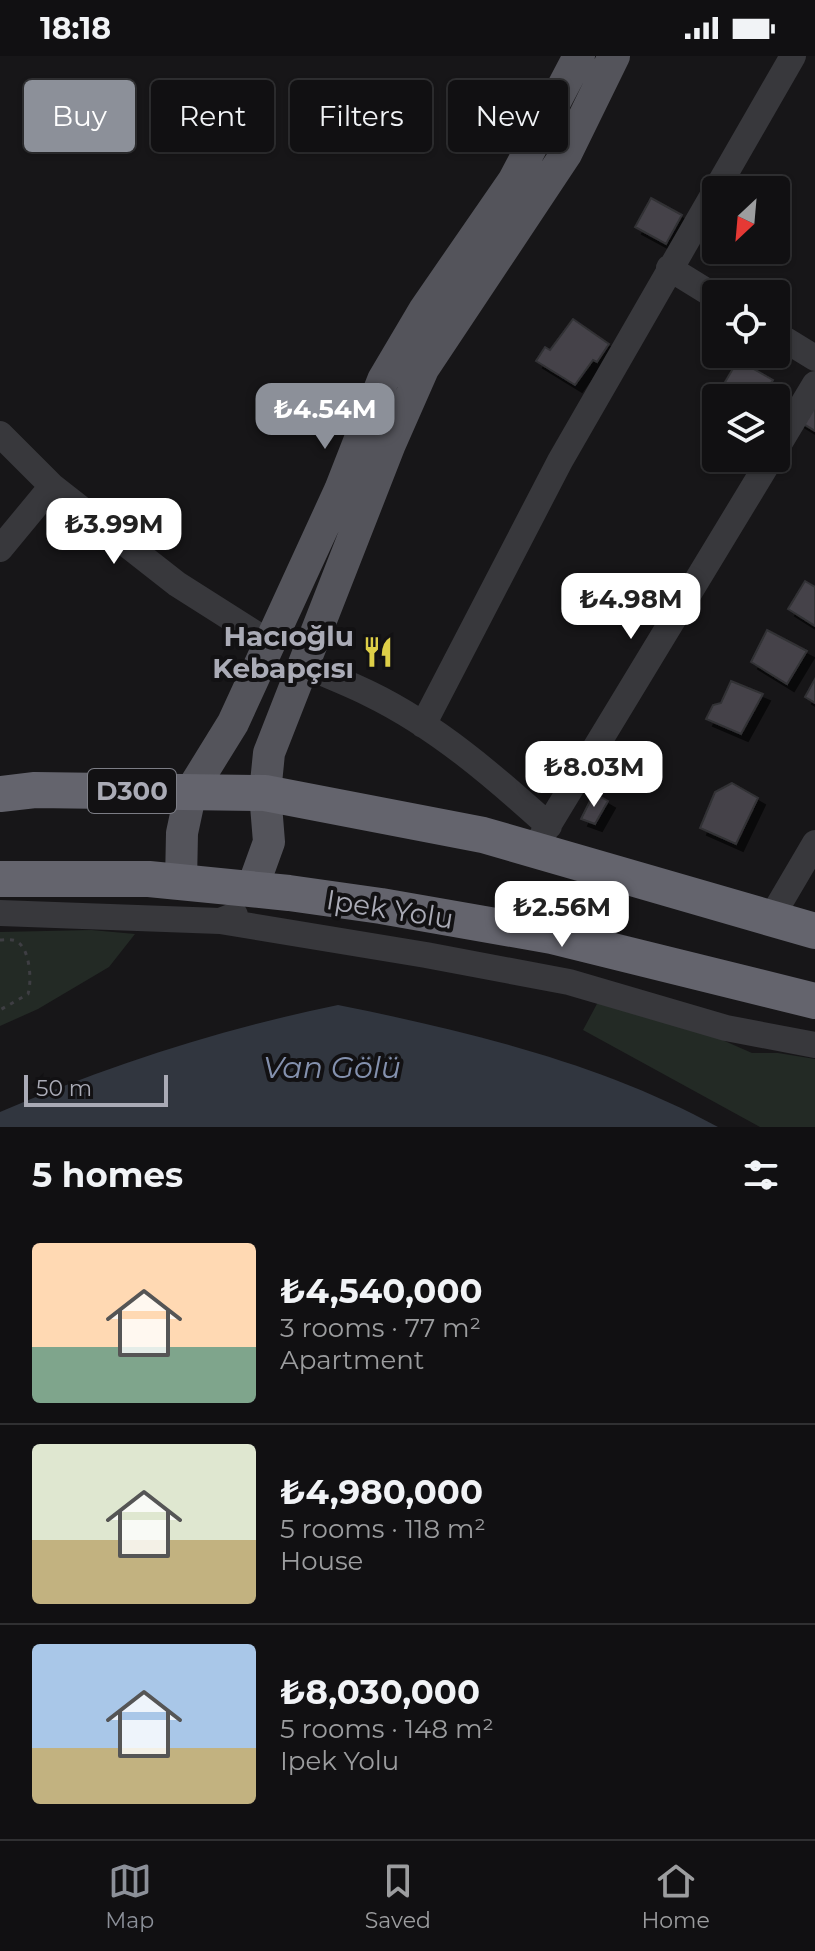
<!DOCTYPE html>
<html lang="en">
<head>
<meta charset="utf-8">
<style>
	:root { --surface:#111012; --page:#1a191b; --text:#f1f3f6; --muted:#9c9d9f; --line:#303032; --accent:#8c9099 }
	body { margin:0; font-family:Montserrat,sans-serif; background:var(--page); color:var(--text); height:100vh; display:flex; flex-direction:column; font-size:30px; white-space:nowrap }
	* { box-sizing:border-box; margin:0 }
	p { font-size:26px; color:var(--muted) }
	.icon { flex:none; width:44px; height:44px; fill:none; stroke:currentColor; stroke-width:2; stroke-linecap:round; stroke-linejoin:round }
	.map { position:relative; height:1071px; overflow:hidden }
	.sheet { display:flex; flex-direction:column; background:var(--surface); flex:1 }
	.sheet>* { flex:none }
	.banner { position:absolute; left:24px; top:24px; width:768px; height:72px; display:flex; gap:16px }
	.needle { width:52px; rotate:206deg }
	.controls { position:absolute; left:702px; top:120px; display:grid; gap:16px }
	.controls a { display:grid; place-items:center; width:88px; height:88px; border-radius:8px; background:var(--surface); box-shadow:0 2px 6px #0004,0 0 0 2px var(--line); font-size:40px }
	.scale { position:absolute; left:24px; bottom:20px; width:144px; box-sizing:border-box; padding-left:8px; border:4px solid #aaabb6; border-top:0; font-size:22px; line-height:28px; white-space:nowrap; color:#aaabb6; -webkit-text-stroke:6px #121113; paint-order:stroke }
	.price { position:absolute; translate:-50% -68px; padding:0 18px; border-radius:16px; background:#fff; color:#222; font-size:26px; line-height:52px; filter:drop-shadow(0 2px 4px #0008) }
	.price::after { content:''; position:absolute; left:50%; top:48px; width:24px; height:18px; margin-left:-12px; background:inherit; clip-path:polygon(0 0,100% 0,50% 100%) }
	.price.current { background:var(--accent); color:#fff }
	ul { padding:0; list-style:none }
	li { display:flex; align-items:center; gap:24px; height:200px; padding:0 32px }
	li+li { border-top:2px solid var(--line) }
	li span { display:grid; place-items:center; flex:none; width:224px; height:160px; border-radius:8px; color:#555 }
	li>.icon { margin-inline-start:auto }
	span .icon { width:96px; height:96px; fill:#fffc; stroke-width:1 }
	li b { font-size:34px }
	h2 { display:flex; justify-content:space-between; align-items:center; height:96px; padding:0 32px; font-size:34px }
	.tag { padding:0 28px; border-radius:8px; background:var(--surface); box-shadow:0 2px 6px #0004,0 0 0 2px var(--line); font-size:28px; line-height:72px }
	.tag.current { background:var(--accent); color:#fff }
	.status { display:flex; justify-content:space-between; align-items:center; height:56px; padding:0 40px; background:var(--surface); direction:ltr }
	.status svg { height:22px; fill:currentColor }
	.tab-bar { display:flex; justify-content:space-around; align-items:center; height:112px; border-top:2px solid var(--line); background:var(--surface); font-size:22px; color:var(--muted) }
	.tab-bar a { display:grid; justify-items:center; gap:4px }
	.tab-bar .current { color:var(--accent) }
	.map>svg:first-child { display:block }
	.green { fill:#232a25 }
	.water { fill:#31363f }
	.building { fill:#444348; stroke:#313034; stroke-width:2; filter:url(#shadow) }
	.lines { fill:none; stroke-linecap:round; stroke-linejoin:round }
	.path { stroke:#3e3e43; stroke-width:3; stroke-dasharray:4 6; stroke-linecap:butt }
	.minor { stroke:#38383c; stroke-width:26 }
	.major { stroke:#54545b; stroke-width:32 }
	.highway { stroke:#64646d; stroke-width:36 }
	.labels { text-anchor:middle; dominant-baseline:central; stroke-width:8; stroke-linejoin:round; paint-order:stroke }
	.shield { fill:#121113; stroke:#7c7d85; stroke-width:2 }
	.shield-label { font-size:26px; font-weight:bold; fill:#aaabb6 }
	.poi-label { font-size:28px; font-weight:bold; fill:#aaabb6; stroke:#121113; text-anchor:end }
	.street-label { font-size:28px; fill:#aaabb6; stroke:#121113 }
	.water-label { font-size:30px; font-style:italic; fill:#8491ae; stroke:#121113 }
</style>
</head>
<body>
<div class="status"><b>18:18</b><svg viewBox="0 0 49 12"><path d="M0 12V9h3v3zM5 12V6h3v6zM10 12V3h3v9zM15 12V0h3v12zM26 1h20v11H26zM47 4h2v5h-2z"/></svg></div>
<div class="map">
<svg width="815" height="1071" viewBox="0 0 815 1071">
	<defs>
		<filter id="shadow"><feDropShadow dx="7" dy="7" stdDeviation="0" flood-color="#0009"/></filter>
	</defs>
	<rect width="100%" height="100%" fill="#171618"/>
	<path class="green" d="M91,874l44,4 -26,33 -71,42 -38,17v-94z
		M598,946l106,30 48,21h26l37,6v68h-55l-177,-97z"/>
	<path class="water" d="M338,949c129,26 263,58 380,122h-718v-15c110,-47 221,-83 338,-107z"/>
	<path class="building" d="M651,142l31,17 -16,29 -31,-17z
		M573,263l36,25 -12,18 -4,-2 -18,25 -39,-24 9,-14 5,3z
		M738,304l35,20 -11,18h-25l-16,-9z
		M815,336v39l-26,-16z
		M805,525l10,6v39l-27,-17z
		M767,574l40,21 -20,33 -36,-22z
		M815,623v24l-10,-6z
		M731,625l32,13 -22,40 -35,-15 7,-14 8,-2z
		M732,727l26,15 -22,46 -36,-16 15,-36z
		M594,737l14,8 -13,23 -14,-5z"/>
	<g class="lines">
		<path class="path" d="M0,884c7,0 13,-2 19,3 11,9 13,38 9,51l-28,16"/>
		<path class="minor" d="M669,212l47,29
			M776,278l39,24
			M0,378l52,52 125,98 93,59
			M776,393l39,-65
			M0,493l52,-63
			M302,608c22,10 46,19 68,30 66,32 125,83 179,132
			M423,669l137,-264 233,-405
			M534,793l237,-391
			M0,857l220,8 15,-6
			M771,862l44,-75
			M220,865l206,34 143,27 157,46 89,17"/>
		<path class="major" d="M181,826l1,-49 9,-42 42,-68 107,-233 43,-110 42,-71 89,-129 65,-124
			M252,833l17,-47 -4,-49 4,-40 121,-309 33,-75 143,-215 48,-98"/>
		<path class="highway" d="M0,738l35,-4 230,3 218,42 332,96
			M0,823h149l140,14 92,13 171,30 263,65"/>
	</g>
	<defs>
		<symbol id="restaurant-bare" viewBox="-9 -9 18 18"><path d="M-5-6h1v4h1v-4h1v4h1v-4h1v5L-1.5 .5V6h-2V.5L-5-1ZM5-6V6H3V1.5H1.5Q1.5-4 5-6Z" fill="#decf48" stroke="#121113" stroke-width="2.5" paint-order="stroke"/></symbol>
	</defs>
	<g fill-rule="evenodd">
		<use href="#restaurant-bare" x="356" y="574" width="44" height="44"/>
	</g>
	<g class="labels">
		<rect class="shield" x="88" y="713" width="88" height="44" rx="6"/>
		<g class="shield-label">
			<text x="132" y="735">D300</text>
		</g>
		<g class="poi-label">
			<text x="354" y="580">Hacıoğlu<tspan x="354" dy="32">Kebapçısı</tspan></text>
		</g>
		<g class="street-label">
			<text transform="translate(390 853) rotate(9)">Ipek Yolu</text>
		</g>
		<g class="water-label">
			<text x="332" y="1011">Van Gölü</text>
		</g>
	</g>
</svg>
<div class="controls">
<a><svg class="needle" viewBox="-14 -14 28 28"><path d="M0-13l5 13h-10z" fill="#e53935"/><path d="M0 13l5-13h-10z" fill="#9c9d9f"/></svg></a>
<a><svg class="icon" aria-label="locate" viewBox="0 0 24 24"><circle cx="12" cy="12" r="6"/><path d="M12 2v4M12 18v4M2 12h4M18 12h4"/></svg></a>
<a><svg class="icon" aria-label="layers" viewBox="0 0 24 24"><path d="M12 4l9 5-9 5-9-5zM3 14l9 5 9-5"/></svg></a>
</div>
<div class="scale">50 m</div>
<b class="price current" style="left:325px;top:395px">₺4.54M</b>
<b class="price" style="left:114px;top:510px">₺3.99M</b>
<b class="price" style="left:631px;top:585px">₺4.98M</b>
<b class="price" style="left:594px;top:753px">₺8.03M</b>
<b class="price" style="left:562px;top:893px">₺2.56M</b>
<div class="banner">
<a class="tag current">Buy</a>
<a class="tag">Rent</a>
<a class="tag">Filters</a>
<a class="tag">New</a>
</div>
</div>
<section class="sheet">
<h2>5 homes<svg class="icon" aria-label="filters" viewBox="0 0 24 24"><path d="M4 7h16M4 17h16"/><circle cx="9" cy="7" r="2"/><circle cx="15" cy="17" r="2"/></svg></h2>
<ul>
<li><span style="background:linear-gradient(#ffd9b3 65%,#7fa58c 0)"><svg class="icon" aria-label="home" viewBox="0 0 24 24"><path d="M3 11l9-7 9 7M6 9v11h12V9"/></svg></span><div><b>₺4,540,000</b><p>3 rooms · 77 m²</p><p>Apartment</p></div></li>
<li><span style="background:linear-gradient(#dfe7d0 60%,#c2b280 0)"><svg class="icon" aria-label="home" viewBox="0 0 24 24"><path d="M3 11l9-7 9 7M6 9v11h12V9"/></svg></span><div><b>₺4,980,000</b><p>5 rooms · 118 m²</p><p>House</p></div></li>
<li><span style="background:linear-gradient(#a9c7e8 65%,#c2b280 0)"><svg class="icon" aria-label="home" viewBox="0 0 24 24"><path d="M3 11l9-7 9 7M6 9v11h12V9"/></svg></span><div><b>₺8,030,000</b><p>5 rooms · 148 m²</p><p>Ipek Yolu</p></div></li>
</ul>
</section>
<nav class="tab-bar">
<a class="current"><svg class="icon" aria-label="map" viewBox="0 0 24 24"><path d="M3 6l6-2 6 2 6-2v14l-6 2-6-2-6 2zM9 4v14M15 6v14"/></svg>Map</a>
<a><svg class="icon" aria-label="saved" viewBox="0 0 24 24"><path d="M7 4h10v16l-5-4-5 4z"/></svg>Saved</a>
<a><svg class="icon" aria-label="home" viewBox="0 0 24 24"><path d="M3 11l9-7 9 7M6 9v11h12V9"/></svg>Home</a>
</nav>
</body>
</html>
